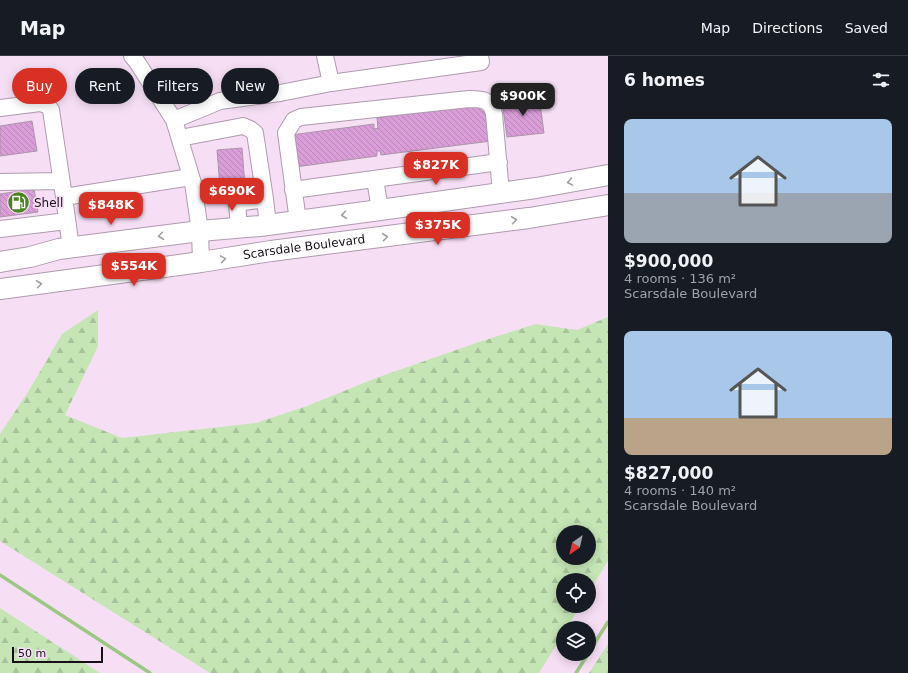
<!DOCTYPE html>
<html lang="en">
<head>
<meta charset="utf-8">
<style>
	:root { --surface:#171b24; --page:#20242c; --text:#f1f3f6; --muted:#9ea1a6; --line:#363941; --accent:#d93025 }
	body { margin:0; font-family:"DejaVu Sans",sans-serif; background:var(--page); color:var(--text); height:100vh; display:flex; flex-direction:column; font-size:15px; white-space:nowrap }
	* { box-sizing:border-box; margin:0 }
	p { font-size:13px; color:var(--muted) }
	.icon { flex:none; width:22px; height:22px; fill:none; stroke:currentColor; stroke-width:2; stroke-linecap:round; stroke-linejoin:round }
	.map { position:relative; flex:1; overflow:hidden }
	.panel { display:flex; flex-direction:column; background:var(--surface); width:300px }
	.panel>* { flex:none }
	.banner { position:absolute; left:12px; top:12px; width:380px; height:36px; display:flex; gap:8px }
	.needle { width:26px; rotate:214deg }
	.fabs { position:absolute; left:556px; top:469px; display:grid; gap:8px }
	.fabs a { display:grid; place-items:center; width:40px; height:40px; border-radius:50%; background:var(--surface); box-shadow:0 2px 10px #0003; font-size:20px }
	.scale { position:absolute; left:12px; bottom:10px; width:91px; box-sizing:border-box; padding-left:4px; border:2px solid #170f17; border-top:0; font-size:11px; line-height:14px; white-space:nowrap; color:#170f17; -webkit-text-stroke:3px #f6dff5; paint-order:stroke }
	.price { position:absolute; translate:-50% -34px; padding:0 9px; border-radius:8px; background:var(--accent); color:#fff; font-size:13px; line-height:26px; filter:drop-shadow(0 1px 2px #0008) }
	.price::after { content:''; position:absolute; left:50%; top:24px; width:12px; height:9px; margin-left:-6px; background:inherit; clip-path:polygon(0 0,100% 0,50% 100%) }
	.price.on { background:#222; color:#fff }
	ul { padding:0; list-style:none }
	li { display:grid; align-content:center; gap:8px; height:212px; padding:0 16px }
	li span { display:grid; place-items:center; height:124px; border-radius:8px; color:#555 }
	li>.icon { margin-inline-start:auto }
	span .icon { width:72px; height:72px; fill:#fffc; stroke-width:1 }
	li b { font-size:17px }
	h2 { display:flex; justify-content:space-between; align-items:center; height:48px; padding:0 16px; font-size:17px }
	.tag { padding:0 14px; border-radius:18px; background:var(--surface); box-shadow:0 2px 10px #0003; font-size:14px; line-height:36px }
	.tag.on { background:var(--accent); color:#fff }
	header { display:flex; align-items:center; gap:24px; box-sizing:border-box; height:56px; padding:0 20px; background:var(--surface); border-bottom:1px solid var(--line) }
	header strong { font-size:19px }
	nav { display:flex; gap:22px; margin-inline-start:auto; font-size:14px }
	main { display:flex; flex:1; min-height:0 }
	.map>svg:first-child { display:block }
	.forest { fill:url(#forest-firs); fill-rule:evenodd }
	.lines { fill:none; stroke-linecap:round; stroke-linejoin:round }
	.stream { stroke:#9bc783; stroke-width:3.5 }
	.building { fill:url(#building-back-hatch); stroke:#aa95a9 }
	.minor-casing { stroke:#af9aae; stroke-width:18 }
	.major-casing { stroke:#af9aae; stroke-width:22 }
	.minor { stroke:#fff; stroke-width:16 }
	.major { stroke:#fff; stroke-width:20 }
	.oneway { stroke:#a29fa2 }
	.labels { text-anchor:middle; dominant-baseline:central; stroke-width:3.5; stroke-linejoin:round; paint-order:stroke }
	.poi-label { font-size:12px; fill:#170f17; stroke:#f6dff5; text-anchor:start }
	.street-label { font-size:12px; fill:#170f17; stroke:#f6dff5 }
</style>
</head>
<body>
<header>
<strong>Map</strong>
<nav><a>Map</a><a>Directions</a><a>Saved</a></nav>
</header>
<main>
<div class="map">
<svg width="608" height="617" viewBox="0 0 608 617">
	<defs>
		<pattern id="forest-firs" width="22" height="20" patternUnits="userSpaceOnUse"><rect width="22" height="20" fill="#c5e5b5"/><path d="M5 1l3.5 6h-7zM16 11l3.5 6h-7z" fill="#a8c39b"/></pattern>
		<pattern id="building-back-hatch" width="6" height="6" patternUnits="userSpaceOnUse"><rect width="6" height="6" fill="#d99dd7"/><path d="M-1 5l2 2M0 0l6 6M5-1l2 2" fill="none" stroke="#ba86b8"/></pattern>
	</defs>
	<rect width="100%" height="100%" fill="#f6dff5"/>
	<path class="forest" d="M98,254v36l-33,69 57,23 134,-15 51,-17 69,-28 103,-36 57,-18 41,6 31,-13v244l-19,31v-12h-26v26h17l-13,22h-4v6l-24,39h-329l-210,-132v-107l28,-42 34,-58zM563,476h26v26h-26z
		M0,552l100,65h-100z
		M608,588v29h-19z"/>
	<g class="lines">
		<path class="stream" d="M0,519l150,98
			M589,596l19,-30
			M576,617l12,-19"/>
	</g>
	<path class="building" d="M539,40l5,37 -37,4 -5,-36z
		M474,49l13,9 4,27 -110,14 -1,-4h-3v5l-82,11 -4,-32 83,-11v5l4,-1 -1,-10z
		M32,65l5,30 -37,5v-30z
		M242,92l3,38 -25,1 -3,-37z
		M34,133l4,23 -38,5v-23z"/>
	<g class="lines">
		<defs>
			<path id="minor" d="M132,0l5,6 37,58 19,63 7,48 1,31
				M331,27l150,-21 -1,-6
				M0,52l40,-5 7,2 4,5 13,87
				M174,64l46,-19 60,-8 51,-10 -6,-27
				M180,82l63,-12 7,3 5,4 10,66
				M375,123l5,31
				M0,126l61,-1
				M293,134l206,-28
				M298,165l-12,-88 8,-13 7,-3 168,-18c13,0 22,0 25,15l7,79
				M239,172l-2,-25 28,-4 3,26
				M0,173l67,-8
				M71,192l-7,-51 127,-20"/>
			<g id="major">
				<path d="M0,206l30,-5 29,-8 141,-18 60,-5 120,-16 156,-22 72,-13"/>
				<path id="s1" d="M0,233l201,-27 70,-11 258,-33 79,-13"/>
			</g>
		</defs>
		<use href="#minor" class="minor-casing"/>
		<use href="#major" class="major-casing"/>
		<use href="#minor" class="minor"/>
		<use href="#major" class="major"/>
	</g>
	<defs><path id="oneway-chevron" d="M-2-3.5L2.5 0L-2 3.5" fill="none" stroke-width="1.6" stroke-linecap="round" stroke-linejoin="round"/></defs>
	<g class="oneway">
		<use href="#oneway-chevron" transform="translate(570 126) rotate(170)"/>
		<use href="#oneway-chevron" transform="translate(344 159) rotate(172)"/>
		<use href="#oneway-chevron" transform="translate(514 164) rotate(-7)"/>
		<use href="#oneway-chevron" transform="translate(161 180) rotate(173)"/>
		<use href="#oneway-chevron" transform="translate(385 181) rotate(-7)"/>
		<use href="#oneway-chevron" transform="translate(223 203) rotate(-9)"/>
		<use href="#oneway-chevron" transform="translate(39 228) rotate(-7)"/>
	</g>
	<defs>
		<symbol id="fuel-disc" viewBox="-11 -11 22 22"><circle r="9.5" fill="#49831f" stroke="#f6dff5"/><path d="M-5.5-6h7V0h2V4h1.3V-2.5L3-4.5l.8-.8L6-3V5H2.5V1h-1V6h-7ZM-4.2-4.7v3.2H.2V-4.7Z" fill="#fff"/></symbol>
	</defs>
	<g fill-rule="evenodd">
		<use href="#fuel-disc" x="6" y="134" width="25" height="25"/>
	</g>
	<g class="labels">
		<g class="poi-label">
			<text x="34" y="147">Shell</text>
		</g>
		<g class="street-label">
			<text stroke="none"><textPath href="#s1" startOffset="307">Scarsdale Boulevard</textPath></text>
		</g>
	</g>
</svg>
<div class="fabs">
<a><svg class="needle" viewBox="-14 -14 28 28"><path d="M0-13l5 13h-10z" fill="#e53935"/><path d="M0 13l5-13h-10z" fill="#9ea1a6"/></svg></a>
<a><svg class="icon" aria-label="locate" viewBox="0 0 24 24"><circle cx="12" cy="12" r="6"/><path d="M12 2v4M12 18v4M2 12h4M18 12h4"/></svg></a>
<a><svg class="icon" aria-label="layers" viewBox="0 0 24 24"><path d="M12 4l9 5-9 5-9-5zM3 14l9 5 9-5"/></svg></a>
</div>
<div class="scale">50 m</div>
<b class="price on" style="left:523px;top:61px">$900K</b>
<b class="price" style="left:436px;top:130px">$827K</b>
<b class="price" style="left:232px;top:156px">$690K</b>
<b class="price" style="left:111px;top:170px">$848K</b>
<b class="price" style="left:438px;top:190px">$375K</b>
<b class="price" style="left:134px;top:231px">$554K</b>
<div class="banner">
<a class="tag on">Buy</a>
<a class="tag">Rent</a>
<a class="tag">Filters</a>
<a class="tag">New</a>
</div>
</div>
<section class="panel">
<h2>6 homes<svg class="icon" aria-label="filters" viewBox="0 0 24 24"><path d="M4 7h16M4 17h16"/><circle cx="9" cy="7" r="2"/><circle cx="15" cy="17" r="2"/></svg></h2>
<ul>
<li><span style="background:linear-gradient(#a9c7e8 60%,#9aa5b1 0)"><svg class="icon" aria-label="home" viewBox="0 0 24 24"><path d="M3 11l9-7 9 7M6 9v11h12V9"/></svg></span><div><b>$900,000</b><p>4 rooms · 136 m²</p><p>Scarsdale Boulevard</p></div></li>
<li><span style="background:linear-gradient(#a9c7e8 70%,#b9a48a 0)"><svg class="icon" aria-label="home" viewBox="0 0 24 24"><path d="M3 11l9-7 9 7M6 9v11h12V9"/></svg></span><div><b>$827,000</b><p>4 rooms · 140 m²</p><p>Scarsdale Boulevard</p></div></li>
</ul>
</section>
</main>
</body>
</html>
